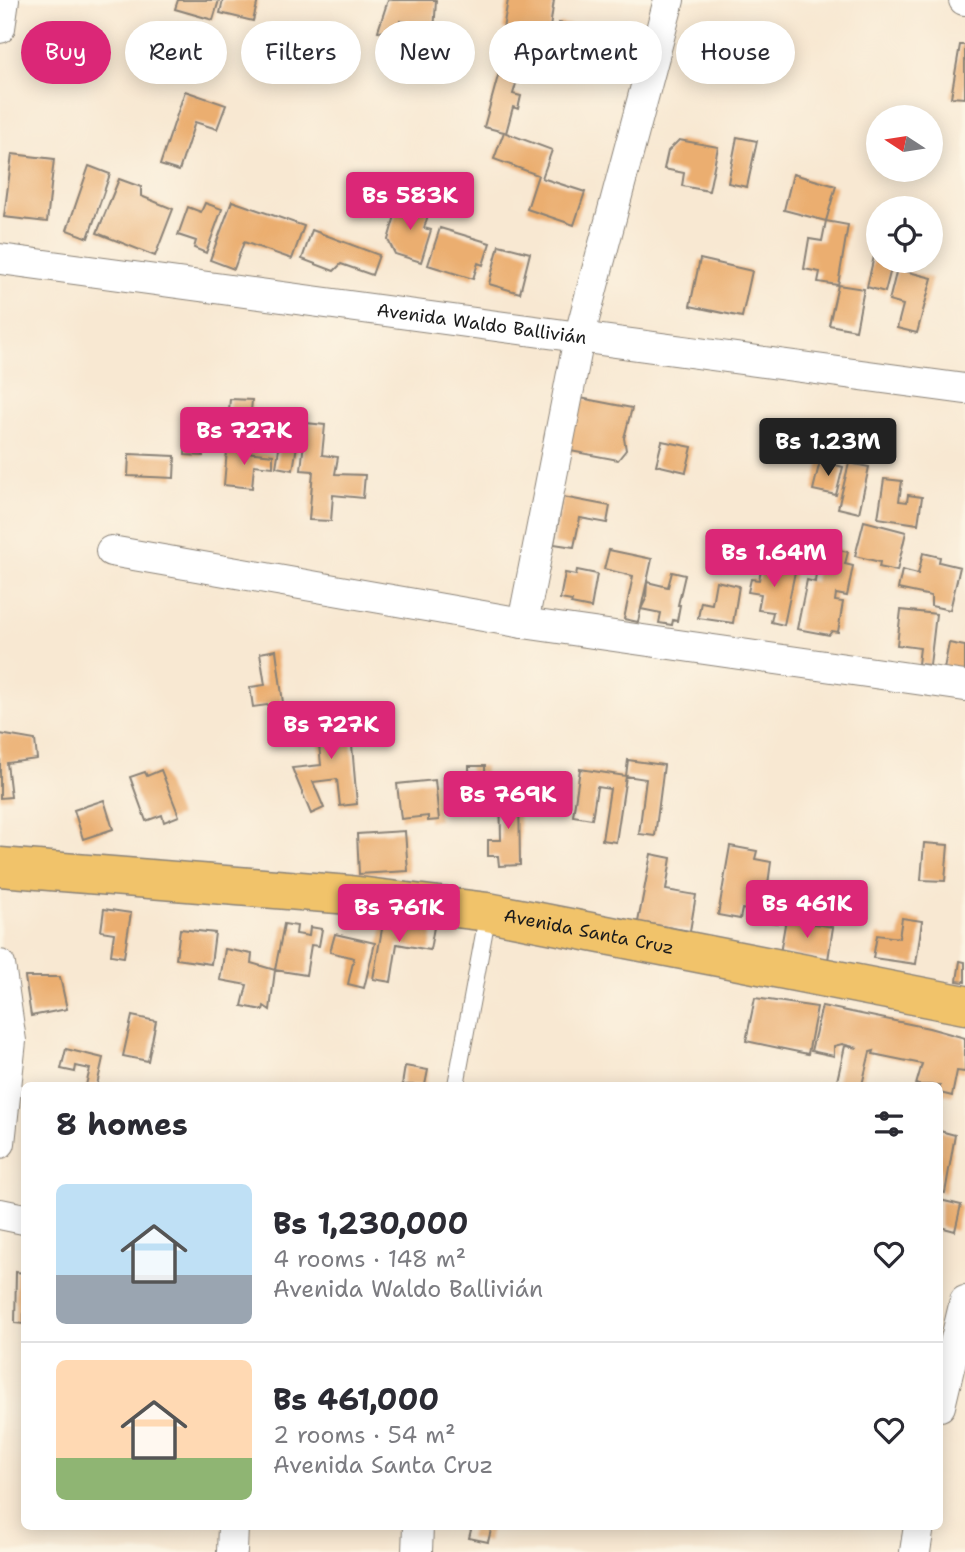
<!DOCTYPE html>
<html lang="en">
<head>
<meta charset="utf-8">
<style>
	:root { --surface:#fff; --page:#f7f7f7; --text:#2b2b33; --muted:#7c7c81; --line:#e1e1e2; --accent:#db2777 }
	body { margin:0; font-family:"Shantell Sans",sans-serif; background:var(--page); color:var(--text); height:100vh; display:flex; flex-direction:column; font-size:26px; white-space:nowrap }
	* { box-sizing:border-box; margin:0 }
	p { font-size:23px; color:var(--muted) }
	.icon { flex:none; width:38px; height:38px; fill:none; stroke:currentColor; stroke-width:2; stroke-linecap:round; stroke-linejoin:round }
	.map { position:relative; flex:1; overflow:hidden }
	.drawer { position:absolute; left:21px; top:1082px; width:922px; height:448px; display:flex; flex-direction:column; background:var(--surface); border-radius:10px; box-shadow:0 4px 18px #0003 }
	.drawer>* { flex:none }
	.guide { position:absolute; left:21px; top:21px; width:924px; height:63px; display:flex; gap:14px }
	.needle { width:46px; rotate:282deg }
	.controls { position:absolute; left:866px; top:105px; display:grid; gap:14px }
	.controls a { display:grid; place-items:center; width:77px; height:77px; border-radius:50%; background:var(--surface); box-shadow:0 4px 18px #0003; font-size:35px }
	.price { position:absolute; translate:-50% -60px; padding:0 16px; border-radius:7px; background:var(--accent); color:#fff; font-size:23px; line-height:46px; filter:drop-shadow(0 2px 4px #0008) }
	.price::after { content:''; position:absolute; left:50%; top:42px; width:21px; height:16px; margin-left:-10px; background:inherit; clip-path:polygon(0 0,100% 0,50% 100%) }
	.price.active { background:#222; color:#fff }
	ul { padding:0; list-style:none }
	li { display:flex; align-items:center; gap:21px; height:175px; padding:0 35px }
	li+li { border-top:2px solid var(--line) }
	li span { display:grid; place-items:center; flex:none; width:196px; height:140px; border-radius:10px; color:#555 }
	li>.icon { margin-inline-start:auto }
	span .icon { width:84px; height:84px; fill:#fffc; stroke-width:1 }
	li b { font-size:30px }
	h2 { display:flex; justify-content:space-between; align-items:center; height:84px; padding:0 35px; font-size:30px }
	.tag { padding:0 24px; border-radius:32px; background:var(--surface); box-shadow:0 4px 18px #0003; font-size:24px; line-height:63px }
	.tag.active { background:var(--accent); color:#fff }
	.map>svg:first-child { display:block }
	.building { fill:#ebae70 }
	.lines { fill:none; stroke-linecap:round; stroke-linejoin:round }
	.service-casing { stroke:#8a8277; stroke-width:18 }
	.minor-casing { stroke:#8a8277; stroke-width:32 }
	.primary-casing { stroke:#8a8277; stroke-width:41 }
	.service { stroke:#fff; stroke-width:16 }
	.minor { stroke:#fff; stroke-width:30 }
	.primary { stroke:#f1c36a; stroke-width:38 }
	.labels { text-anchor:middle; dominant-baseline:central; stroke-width:5; stroke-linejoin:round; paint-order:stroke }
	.street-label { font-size:18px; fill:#1c1c1c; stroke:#fcf5e5 }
</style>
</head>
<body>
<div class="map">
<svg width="965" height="1552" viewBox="0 0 965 1552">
	<rect width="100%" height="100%" fill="#fcf5e5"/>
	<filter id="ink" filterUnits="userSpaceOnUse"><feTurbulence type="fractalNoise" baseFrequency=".0143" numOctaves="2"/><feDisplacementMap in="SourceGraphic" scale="14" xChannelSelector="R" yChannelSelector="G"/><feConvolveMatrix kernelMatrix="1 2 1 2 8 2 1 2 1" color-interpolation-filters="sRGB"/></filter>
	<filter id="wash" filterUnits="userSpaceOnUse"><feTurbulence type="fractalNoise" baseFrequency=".00686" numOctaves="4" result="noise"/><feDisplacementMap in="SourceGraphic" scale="28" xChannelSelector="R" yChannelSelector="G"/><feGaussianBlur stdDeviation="1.57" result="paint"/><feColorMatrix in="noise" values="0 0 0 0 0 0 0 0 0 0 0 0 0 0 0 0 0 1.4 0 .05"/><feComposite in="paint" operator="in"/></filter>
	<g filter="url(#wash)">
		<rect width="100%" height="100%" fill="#f8e8d2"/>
		<g id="blocks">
			<path class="building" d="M178,0h41l-6,20 -38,-11z
				M223,0h35l-5,21 -33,-8z
				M388,0h48l-2,33 -12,-2 -1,9 -11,-2 2,-15 -12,-2 -2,13 -20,-3z
				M508,0h46l-7,49 -28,-4 2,-13 -18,-3z
				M559,23l29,5 -8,44 -29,-6z
				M960,45h5v53l-14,-1z
				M501,65l19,5 -7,24 8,2 -3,13 -5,-2 -7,26 46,17 -10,28 43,14 -11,33 -47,-16 11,-34 -44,-16 10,-27 -20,-5z
				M185,91l41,14 -9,24 -22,-7 -16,49 -19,-6z
				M737,137l20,4 -10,46 -19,-4z
				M679,140l39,7 -9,44 -27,-5 2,-13 -20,-4 4,-18z
				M12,154l42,5 -7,63 -43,-5z
				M89,166l21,8 -22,64 -21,-8z
				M793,174l43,12 -10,35 -42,-11z
				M119,179l22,8v9l32,13 -18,47 -58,-23z
				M232,201l72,25 -12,33 -48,-17 -10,27 -24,-9z
				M399,202l30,10 -5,16 7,2 -10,32 -26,-8 -7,-14z
				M205,203l17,6 -16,44 -12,-5 2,-7 -18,-6 10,-28 13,5z
				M826,221l22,4 -10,60 -20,-3 2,-10 -16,-3 5,-30 13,2z
				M440,228l50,15 -7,22 -5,-2 -5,16 -45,-14z
				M312,230l67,25 -7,20 -31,-11 -7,7 -32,-12z
				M877,243l1,18h15l-8,31 -18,-5z
				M499,245l31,8 -10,40 -31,-9z
				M700,259l52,12 -10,46 -52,-11z
				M897,269l35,9 -15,55 -20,-5 6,-23 -14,-4z
				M838,285l26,4 -8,41 -27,-5z
				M575,397l57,11 -8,30 2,12 -8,10 -53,-10z
				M230,399l22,1 -4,46 -22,-2z
				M187,412l18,1 -2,43 -18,-1z
				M306,423l19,2 -3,30 16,2 -3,17 30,1 -2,23 -30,-3 -2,26 -22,-1 4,-49 -12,-1z
				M283,424l17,3 -7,43 -17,-3z
				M662,441l30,6 -6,25 -30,-7z
				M227,450l46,5v12l-19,-2 -2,23 -28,-3z
				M129,454l46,2 -1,22 -46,-2z
				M820,461l23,6 -7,28 -23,-5z
				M849,463l20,4 -10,46 -21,-5z
				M884,479l18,2 -3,20 8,1 1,-7 14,2 -4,27 -40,-6z
				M563,497l47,9 -3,17 -27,-5 -6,29 -20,-3z
				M864,521l42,11 -9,39 -18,-4 1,-5 -25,-6z
				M813,544l35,8 -3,12 8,2 -6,30 -11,-2 -1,7 8,1 -5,30 -6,-1 -3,4 -32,-6 10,-49 8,2 1,-9 -9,-2z
				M609,550l43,9 -14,63 -14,-3 9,-43 -29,-7z
				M923,553l17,4 -1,5 21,5 -10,43 -19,-4v-10l-33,-7 4,-19 16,4z
				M763,560l33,7 -12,58 -13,-3 2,-10 -15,-2 3,-16 -13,-2 3,-13 8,1z
				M577,570l20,4 -6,34 -20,-4 1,-3 -12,-2 5,-26 11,2z
				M672,572l13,3 -7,30h2l-3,16 -4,-1 -1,5 -13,-2 2,-10 -20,-4 5,-10 1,-17 21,5z
				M716,581l23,5 -6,37 -35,-5 3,-16 11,2z
				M901,610l35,4 -6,51 -12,-1 2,-16 -23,-3z
				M949,643l16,3v27l-21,-4z
				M276,650l7,53 -30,4 -3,-20 15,-2 -5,-32z
				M349,710l8,94 -17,2 -3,-27 -24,3 11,26 -13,6 -19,-46 29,-3 -5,-51z
				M0,734l35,6 2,19 -30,4 4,34 -11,1z
				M628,760l36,5 -9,71 -16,-2 7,-55 -20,-3z
				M469,766h16l1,35h-16z
				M580,769l46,7 -10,66 -14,-2 8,-51 -13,-2 -5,32 -19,-3z
				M161,770l18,46 -15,6 -2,-7 -16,6 -16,-44 15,-5 2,4z
				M435,780l4,40 -11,1v-5l-27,3 -4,-35z
				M500,790h19l1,75 -21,1 -1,-10h-10v-16h13z
				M104,800l9,29 -30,10 -9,-29z
				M405,831l3,40 -49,3 -2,-40z
				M924,843l24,2 -3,36 -24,-1z
				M730,846l27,5 -2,8 16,3 -3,22 16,3 -7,36 -24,-4 2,-7 -13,-3 -2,10 -22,-4z
				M651,854l20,4 -5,32 30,5 -6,36 -52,-9z
				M104,909l27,4 -7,44 -13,-2 3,-22 -13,-2z
				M384,918l50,9 -4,23 -33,-6 -6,38 -18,-3z
				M902,918l20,3 -6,43 -43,-6 4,-23 22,3z
				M786,919l47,8 -5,33 -48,-7z
				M284,924l13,2 -1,8 13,2 1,-9 12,2 -3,17 -8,-1 -5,30 -31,-5z
				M180,929l35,4 -4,31 -35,-5z
				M335,934l40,9 -11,45 -16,-4 6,-26 -24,-6z
				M225,949l27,5 -1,9 24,7 -5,40 -6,-4 -1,4 -21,-4 5,-21 -27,-5z
				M960,961l5,1v20l-8,-1z
				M25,977h35l7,32 -36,7z
				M755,998l62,9 -9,47 -62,-13z
				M822,1006l107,22 36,10v34l-8,-1 -5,25 -12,-3v-8h-24l6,-21 -49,-10 1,-3 -4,1 -8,33h-26l9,-39 13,2 -16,-4 -8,2v10l-23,-5z
				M132,1016l24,5 -8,40 -25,-5z
				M66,1049l37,9 -6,27h-11l4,-16 -14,-3 -1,6 -14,-3z
				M405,1066l23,4 -3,15h-23z
				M940,1131l15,4 -10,58 -5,-1z
				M940,1200l21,5 -6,26 -15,-4z
				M16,1272l8,1v51l-9,-1z
				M472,1526h20l-4,16 -19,-4z"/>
		</g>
	</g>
	<g filter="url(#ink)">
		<use href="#blocks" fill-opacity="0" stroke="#8a8277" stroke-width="2"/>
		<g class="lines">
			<defs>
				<path id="service" d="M456,1085l32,-173"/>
				<g id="minor">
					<path d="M964,0h1"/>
					<path d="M0,28l4,-28"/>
					<path id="s1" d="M0,259l965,130"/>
					<path d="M111,551l412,72 442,63"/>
					<path d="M523,623l56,-285 90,-338"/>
					<path d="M0,965l11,76 -11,102"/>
					<path d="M0,1214l24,5"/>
					<path d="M940,1406l25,-105"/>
					<path d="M232,1552l1,-26"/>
					<path d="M417,1552l1,-26"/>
					<path d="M915,1552l4,-26"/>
				</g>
				<g id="primary">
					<path id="s2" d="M0,867l350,28 138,17 477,93"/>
				</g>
			</defs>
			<use href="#service" class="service-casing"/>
			<use href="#minor" class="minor-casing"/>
			<use href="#primary" class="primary-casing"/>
			<use href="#service" class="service"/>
			<use href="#minor" class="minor"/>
			<use href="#primary" class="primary"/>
		</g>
	</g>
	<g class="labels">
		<g class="street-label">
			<text stroke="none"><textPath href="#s1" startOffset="486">Avenida Waldo Ballivián</textPath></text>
			<text stroke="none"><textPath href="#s2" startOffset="593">Avenida Santa Cruz</textPath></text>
		</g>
	</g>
</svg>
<div class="controls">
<a><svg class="needle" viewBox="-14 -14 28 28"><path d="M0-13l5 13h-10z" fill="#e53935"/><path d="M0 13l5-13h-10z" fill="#7c7c81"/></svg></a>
<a><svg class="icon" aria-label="locate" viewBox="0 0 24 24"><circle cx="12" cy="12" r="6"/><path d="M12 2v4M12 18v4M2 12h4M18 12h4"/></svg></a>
</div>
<b class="price" style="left:410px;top:232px">Bs 583K</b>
<b class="price" style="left:244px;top:467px">Bs 727K</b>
<b class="price active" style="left:828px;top:478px">Bs 1.23M</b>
<b class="price" style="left:774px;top:589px">Bs 1.64M</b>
<b class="price" style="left:331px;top:761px">Bs 727K</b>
<b class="price" style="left:508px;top:831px">Bs 769K</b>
<b class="price" style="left:807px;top:940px">Bs 461K</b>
<b class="price" style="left:399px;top:944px">Bs 761K</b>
<div class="guide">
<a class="tag active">Buy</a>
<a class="tag">Rent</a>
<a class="tag">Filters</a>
<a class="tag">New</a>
<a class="tag">Apartment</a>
<a class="tag">House</a>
</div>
<section class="drawer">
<h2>8 homes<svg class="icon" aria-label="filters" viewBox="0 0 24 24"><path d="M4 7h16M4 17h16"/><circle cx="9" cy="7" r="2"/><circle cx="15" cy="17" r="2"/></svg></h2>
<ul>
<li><span style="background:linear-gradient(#bfe0f5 65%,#9aa5b1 0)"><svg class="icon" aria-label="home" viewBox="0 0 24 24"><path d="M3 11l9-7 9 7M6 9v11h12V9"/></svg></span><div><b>Bs 1,230,000</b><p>4 rooms · 148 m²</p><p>Avenida Waldo Ballivián</p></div><svg class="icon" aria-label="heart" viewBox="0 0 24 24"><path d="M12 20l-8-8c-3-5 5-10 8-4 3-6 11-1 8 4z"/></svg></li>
<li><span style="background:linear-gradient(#ffd9b3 70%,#8fb573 0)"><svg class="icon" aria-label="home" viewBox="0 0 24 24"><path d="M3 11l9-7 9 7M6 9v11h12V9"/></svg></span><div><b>Bs 461,000</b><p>2 rooms · 54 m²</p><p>Avenida Santa Cruz</p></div><svg class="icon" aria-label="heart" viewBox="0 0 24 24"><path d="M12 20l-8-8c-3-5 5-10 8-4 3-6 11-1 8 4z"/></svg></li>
</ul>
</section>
</div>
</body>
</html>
